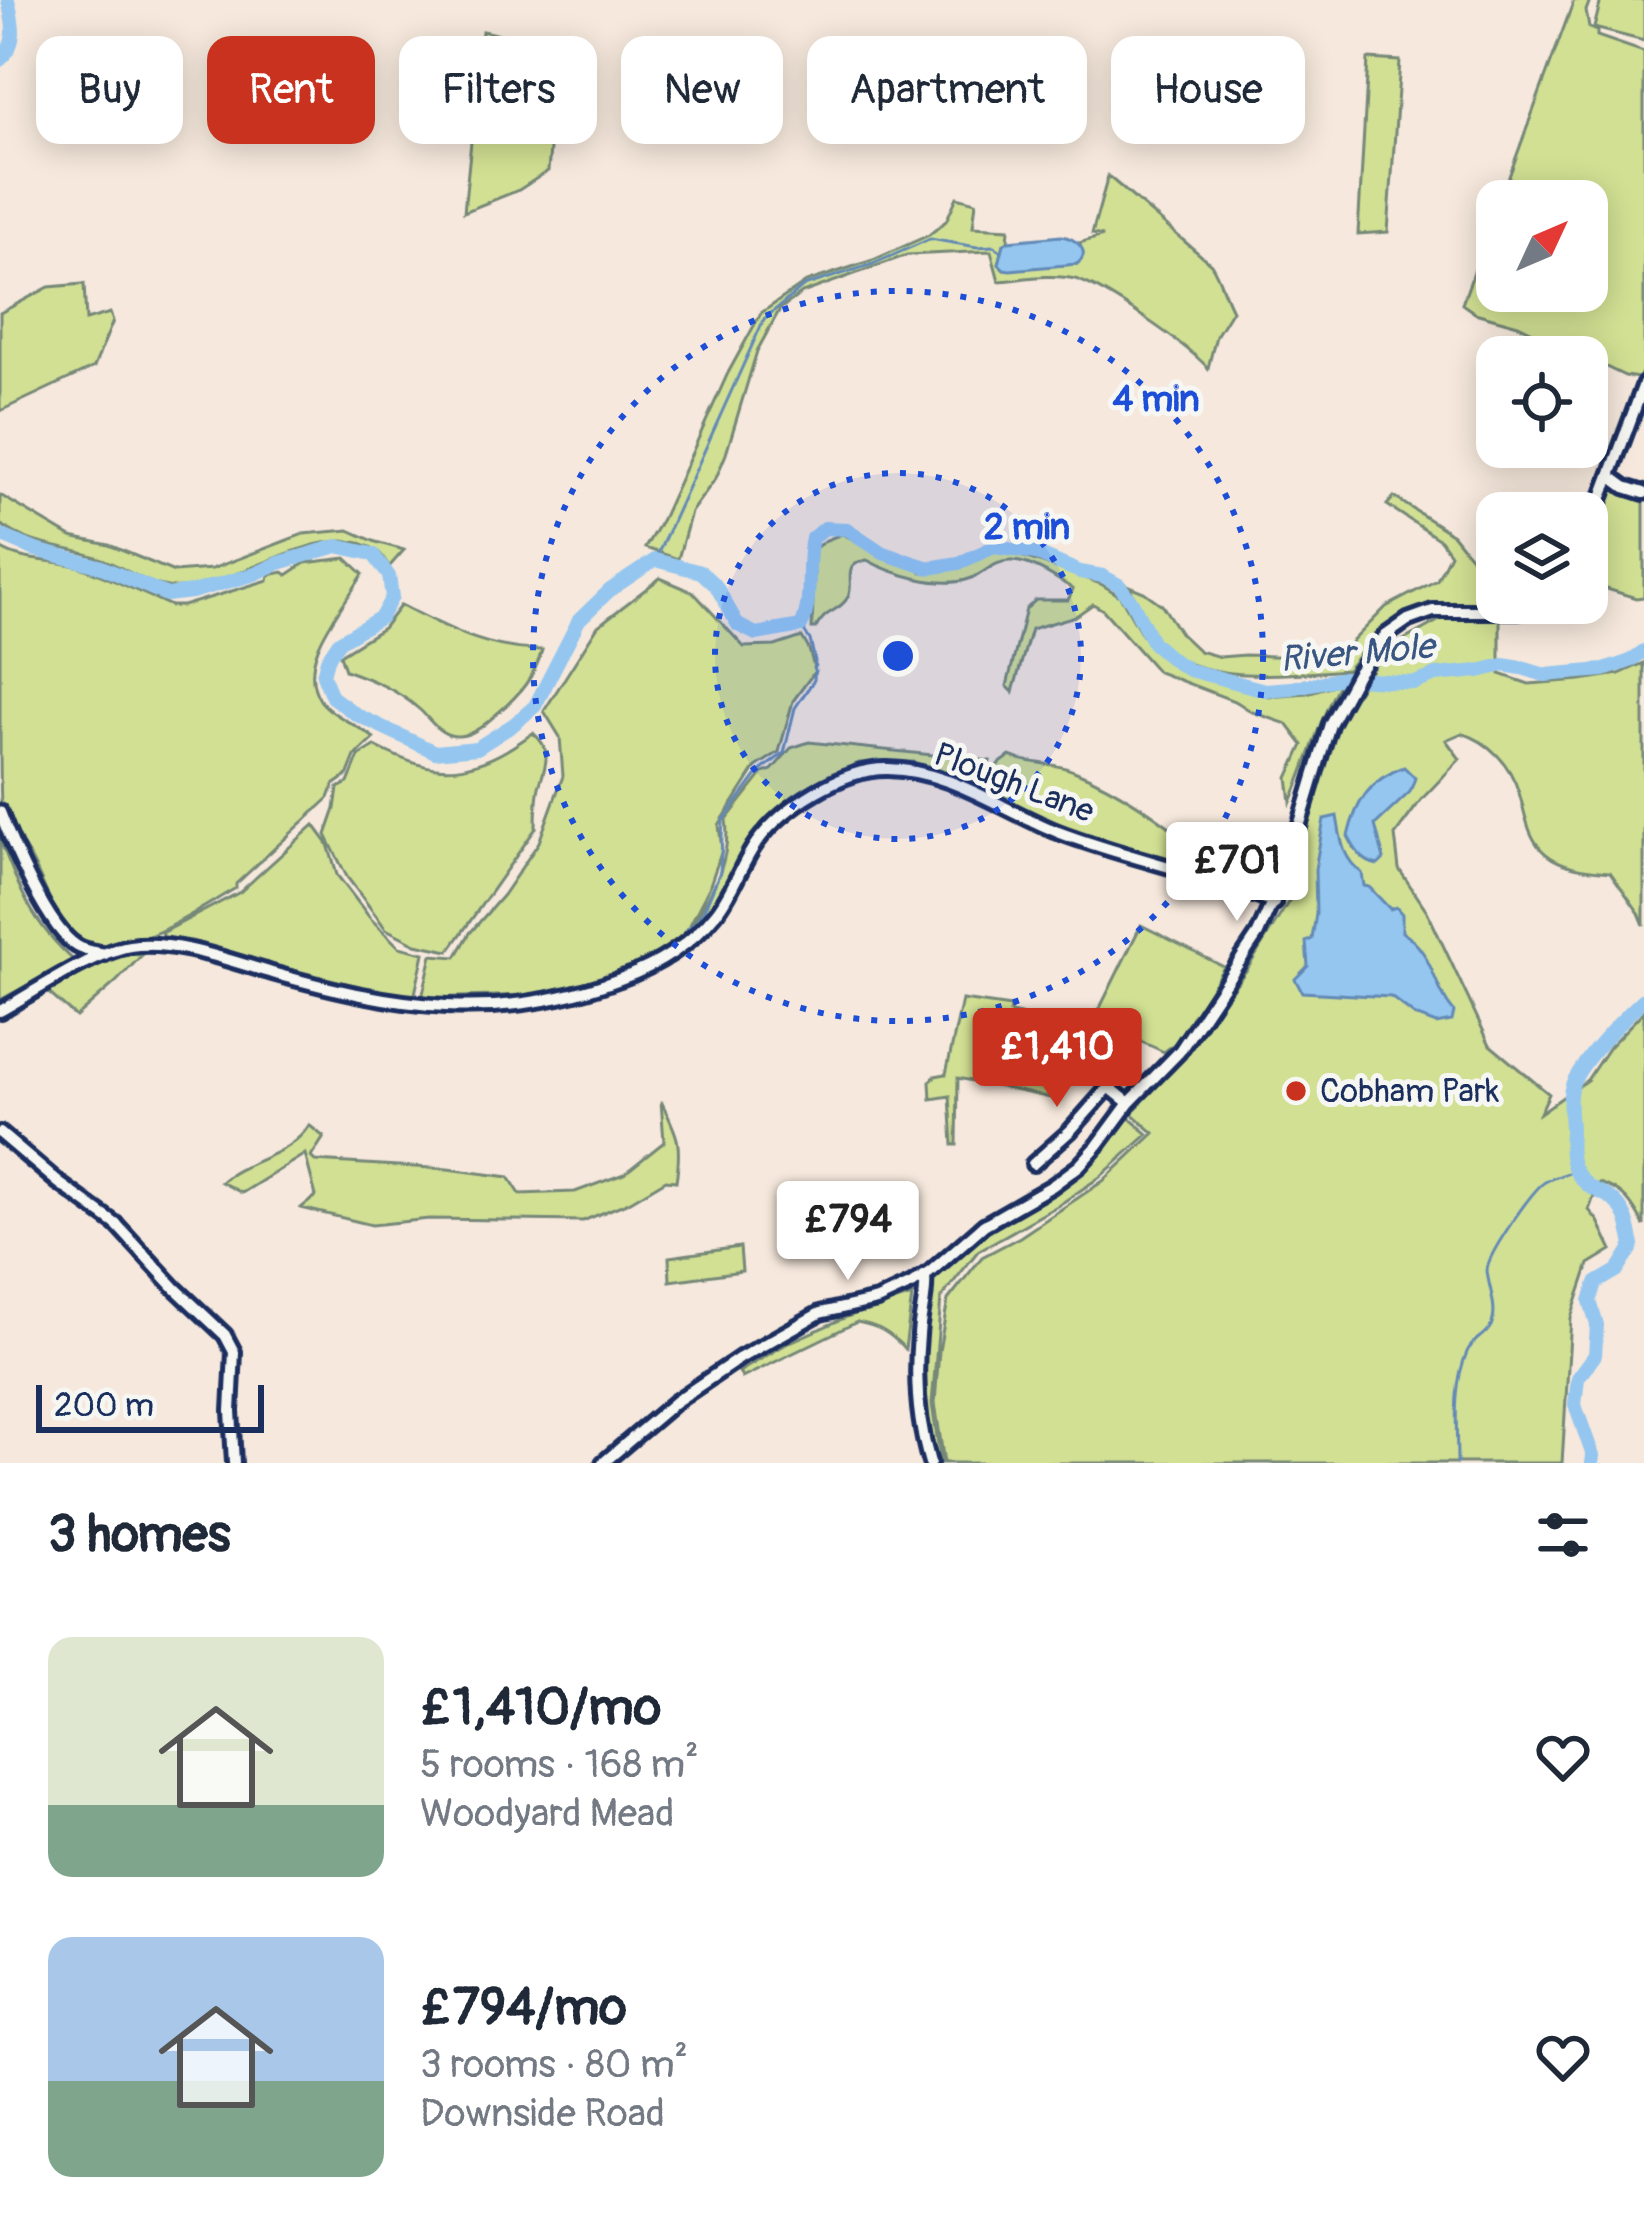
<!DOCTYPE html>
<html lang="en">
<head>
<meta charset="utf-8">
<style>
	:root { --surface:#fff; --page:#f2f2f3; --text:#1f2937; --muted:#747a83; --accent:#c8321e }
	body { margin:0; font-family:Pangolin,sans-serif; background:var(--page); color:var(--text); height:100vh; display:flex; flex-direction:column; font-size:45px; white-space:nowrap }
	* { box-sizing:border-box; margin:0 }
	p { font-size:39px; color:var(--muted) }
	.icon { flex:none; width:66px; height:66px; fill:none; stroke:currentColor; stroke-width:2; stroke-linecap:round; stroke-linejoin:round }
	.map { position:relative; height:1463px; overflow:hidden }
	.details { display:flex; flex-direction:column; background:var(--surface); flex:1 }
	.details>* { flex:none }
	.guide { position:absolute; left:36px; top:36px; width:1572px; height:108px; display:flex; gap:24px }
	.needle { width:78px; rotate:46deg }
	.tools { position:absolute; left:1476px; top:180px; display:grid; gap:24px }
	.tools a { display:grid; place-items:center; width:132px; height:132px; border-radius:24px; background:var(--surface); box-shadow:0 6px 30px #0003; font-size:60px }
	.scale { position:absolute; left:36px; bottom:30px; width:228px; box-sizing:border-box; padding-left:12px; border:6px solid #1b2f5e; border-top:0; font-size:33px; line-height:42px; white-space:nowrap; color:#1b2f5e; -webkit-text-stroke:9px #f6f6f2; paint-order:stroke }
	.price { position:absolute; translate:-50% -102px; padding:0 27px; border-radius:12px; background:#fff; color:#222; font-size:39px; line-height:78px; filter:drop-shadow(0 3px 6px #0008) }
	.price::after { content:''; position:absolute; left:50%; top:72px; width:36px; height:27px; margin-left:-18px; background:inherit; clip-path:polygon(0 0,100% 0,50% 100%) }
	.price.selected { background:var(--accent); color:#fff }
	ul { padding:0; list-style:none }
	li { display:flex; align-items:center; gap:36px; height:300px; padding:0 48px }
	li span { display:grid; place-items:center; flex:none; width:336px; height:240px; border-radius:24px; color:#555 }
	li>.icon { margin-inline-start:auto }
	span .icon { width:144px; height:144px; fill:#fffc; stroke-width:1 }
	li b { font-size:51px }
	h2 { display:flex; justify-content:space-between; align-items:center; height:144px; padding:0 48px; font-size:51px }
	.tag { padding:0 42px; border-radius:24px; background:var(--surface); box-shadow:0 6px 30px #0003; font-size:42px; line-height:108px }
	.tag.selected { background:var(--accent); color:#fff }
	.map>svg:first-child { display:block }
	.green { fill:#d2e093; stroke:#768878; stroke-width:3 }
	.water { fill:#94c6f0; stroke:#648ab6; stroke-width:3 }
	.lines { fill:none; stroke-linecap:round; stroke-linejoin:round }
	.stream { stroke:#648ab6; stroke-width:3 }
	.river { stroke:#94c6f0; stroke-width:14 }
	.minor-casing { stroke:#1b2f5e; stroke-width:20 }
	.minor { stroke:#f6f6f2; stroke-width:10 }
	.ring { fill:none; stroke:#1d4ed8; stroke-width:6; stroke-dasharray:6 12 }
	.poi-dot { fill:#c8321e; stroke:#f6f6f2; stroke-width:4.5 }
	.labels { text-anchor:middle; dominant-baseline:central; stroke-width:10; stroke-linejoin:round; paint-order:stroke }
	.street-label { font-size:33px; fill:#1b2f5e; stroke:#f6f6f2 }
	.poi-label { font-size:33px; fill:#1b2f5e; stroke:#f6f6f2; text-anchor:start }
	.water-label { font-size:36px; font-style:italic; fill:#395582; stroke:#f6f6f2 }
	.centre { fill:#1d4ed8; stroke:#f6f6f2; stroke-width:6 }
	.ring-label { font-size:36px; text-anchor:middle; font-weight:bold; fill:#1d4ed8; stroke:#f6f6f2; stroke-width:10; stroke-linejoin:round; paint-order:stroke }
</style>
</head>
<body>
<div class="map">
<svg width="1644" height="1463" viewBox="0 0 1644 1463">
	<rect width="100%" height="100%" fill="#f6e8dc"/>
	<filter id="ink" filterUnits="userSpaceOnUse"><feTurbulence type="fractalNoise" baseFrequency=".00833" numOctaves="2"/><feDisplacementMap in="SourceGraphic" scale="24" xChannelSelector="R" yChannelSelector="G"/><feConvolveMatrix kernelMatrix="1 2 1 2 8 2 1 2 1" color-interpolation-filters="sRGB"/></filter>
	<g filter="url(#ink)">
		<path class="green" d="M1574,0h16l-4,11 3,17 8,3v5l47,16v316l-5,10 -14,-2 -107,-51 -43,-12 -13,-9 35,-94v81h90v-90h-87z
			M1601,0h43v41l-50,-13z
			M482,31l77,17 -11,123 -29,19 -55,22z
			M1368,59l32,2 -12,171 -30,2z
			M1108,176l103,88c9,14 13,31 21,46l-16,26 -8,32c-21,-23 -104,-81 -133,-89 -24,-6 -52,0 -76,2l-8,-30 -84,4 -105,38 -22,16 -23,42 -31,103 -10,24 -25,34 -13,47 -33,-11 17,-29 66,-146 33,-60 45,-31 67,-22 56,-25 17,-14 11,-24 19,5 -3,25 36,2 -1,12 -4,3 -5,20 5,5 73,-5 6,-10 -4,-11 24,-7 -11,-2z
			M84,284l2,36 24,-7 3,8 -19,46 -94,44v-98l49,-26z
			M1614,489l30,9v99l-8,1 -49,-15c6,-29 7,-72 27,-94z
			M0,495l71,42 38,8 65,27 38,-3 91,-35 46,-4 27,12 28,8 -15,17c-3,-5 -6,-11 -11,-15 -48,-40 -149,41 -204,36 -28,-2 -52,-23 -78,-31 -38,-13 -60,-8 -96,-33z
			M1394,497l59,38 20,25 24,10 2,33c-20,2 -40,-2 -59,0 -43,5 -68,35 -93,67 -52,4 -149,16 -188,-26 -13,-15 -20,-40 -30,-58l15,6 18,13 19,29 18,17 21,6 25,-2 91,3 50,-51 51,-27 13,-26 -10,-14 -53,-35z
			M842,534l80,38 35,-4 36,-16 21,2 29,9 58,21 19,12 23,40 20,21 23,17 28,5 54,17 39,-3 33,-10c-22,38 -31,79 -49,119l-3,-24 15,-33 -16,-21 -35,-12 -15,-10 -79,-30 -55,-62 -10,-6 -17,12 -45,13 -18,63 -6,-6 19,-77 10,-9h32l5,-11c-17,-11 -40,-27 -61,-28 -18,-1 -27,13 -43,18 -28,10 -77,-5 -102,-19 -29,5 -9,23 -21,40 -10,13 -21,10 -30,28h-4l3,-80 11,-8z
			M0,548c23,15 56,11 83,20 30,11 59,25 88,38h12l85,-26 1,-5 14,-3 4,3 18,-12 41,-5 17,16c-20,34 -69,86 -43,126 12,16 38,25 54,38l-19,18 -8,20 -13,9 -5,13 -93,86v4c-37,21 -90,59 -133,59 -45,1 -57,-67 -76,-95 -10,-15 -21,-31 -26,-48 -1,-21 -1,-51 -1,-73 0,-61 0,-122 0,-183z
			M660,578l33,14 51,55 31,-1 27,-9 7,12 6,22 -22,30 -14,51 -23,15 -37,58 3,25 -13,38 -18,35 3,-1c20,-34 37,-62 32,-102l37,-47 9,-3 19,-22 18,-6 181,19 -10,27 -66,-26 -55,1 -48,23 -35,24 -40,55 -26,46 -52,45 -55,22 -73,17 -108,3 10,-43 24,2 14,-24 33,-38 36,-53 24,-66 -3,-39 -16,-26 54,-85z
			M401,605c49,24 85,45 141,45 -7,26 -22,44 -43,62 -11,9 -24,23 -40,24 -19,1 -27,-15 -39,-26 -22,-20 -47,-30 -75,-40l-5,-15 43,-27z
			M1447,616l53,1v57l29,10 52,-4 38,-6 25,-11v262l-5,-12 -29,-41c-22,-2 -47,-4 -64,-18 -19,-16 -20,-39 -27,-61 -9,-29 -29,-51 -57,-60l-16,7 14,19 -39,41 -26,35 4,34 28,42 63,134 59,49 -9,19 47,-33 22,-33 35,-36v215c-11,-21 -20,-36 -45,-43l-10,27 9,11 14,29 -23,14 -18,54 -9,145h-618l-9,-60 4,-52 9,-51 34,-43 38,-20 83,-56 51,-48 -24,-21 68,-77 50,-67 47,-77 16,-91 32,-85 41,-64z
			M533,733c20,16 13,32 6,54 -3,14 -3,27 -3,41l-87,123 -33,-7 -30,-15 -39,-52 -21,-42 9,-26 3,-21 10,-5 11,-27 16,-10c65,34 98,30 158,-13z
			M1010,756c20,9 44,6 64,15 48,19 89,50 130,82l-5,11c-70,-11 -153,-39 -213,-77l5,-17z
			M314,825l14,19 9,31 33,43 29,29 25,6 -10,45c-85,-17 -168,-42 -252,-60v-5l78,-41z
			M0,839c21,57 37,92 85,131l42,-16 15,1 -26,27 -40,35 -41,-36 -35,19z
			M1141,925l83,42 -46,74 -14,11c-38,-18 -64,-29 -107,-14l-10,-7c-17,4 -21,11 -29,26 5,14 19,14 31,20l10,-9 4,-16c28,-13 33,-16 58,4l-1,11 -5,5 -20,-13 -22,17 -13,24 -102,-22 -1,67h-4l-3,-49 -19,3 -1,-17 5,-6 11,-2 16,-74 49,7 -1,6 80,15z
			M661,1101c17,35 21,41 15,80l-10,-1 -37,22 -46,19 -154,-2 -57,6 -71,-17 15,-12 -11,-42 -63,39 -21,-11c26,-23 70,-26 88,-57l15,12 -13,20 4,4 133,8 61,8 11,17 55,-2 49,-18 40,-32z
			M1127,1116l21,18 -48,43 -41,28 -81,46 -37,47 -9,106 9,59h-8c-17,-59 -5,-122 -3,-182l64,-57 36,-17 39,-27 40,-39z
			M740,1247l2,24 -72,10 -1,-24z
			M912,1296l-7,53c-15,-16 -26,-23 -48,-27l-115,56 -3,-6 49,-29 61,-27z"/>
		<path class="water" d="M1061,236c14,2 32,15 16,28l-67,6 -6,-1 -5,-5 5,-20 4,-3z
			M1404,767l11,11 -5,14 -35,33 9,34 -6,6c-16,-3 -23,-15 -30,-29 8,-34 22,-57 56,-69z
			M1337,816c4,24 5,42 25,57l2,13 5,1 21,22 6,-2 6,7v18c33,21 29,53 52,80l-2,9 -16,3 -21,-8 -24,-19 -89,-5 -7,-13 13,-13 -2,-24 6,-3 4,-25 -1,-45 9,-50z"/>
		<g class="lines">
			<path class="stream" d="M655,560l109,-241 40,-33 69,-22 57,-25 47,8 17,-1 7,5
				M687,929l9,-7 9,-14 15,-36 3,-51 36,-49 25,-19 11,-45 19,-28 1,-19 -5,-21 -9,-14
				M1457,1463c0,-37 -5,-76 10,-111 5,-12 19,-15 24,-26 8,-17 -3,-39 -4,-56 0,-15 42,-74 54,-85 7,-7 23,-10 33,-14"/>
			<path class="river" d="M0,60c19,-18 13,-37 8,-60
				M0,535l36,15 63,16 68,29 25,-3 63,-18 24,-11 58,-17 36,8 16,22 3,21 -11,20 -42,25 -12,18 -4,15 9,22 25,18 78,37 42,-4 36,-23 22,-19 44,-86 31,-30 45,-30 46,12 15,14 22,39 18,9 45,-8c13,-27 4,-58 11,-88l13,-10 22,1 36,24 46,15 30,-5 35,-16 41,6 45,19 23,4 16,9 13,17 21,41 21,18 15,9 76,20 26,-2 52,-10 72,5 21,-8 43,-4 24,-6 19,3 23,7 59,-5 26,-9 14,-10
				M1592,1463l1,-7 -18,-51 3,-27 17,-23 2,-30 -7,-24 6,-18 22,-13 15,-24c-4,-20 -6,-37 -24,-49 -14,-9 -17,-5 -30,-21 -10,-13 -9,-29 -8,-45 0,-15 -4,-31 1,-46 10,-25 52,-68 72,-86"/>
			<defs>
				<path id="minor" d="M1610,476l15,11 19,6
					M1587,558l9,-45 48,-129
					M0,812c12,32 48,117 77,134 8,5 19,6 28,8
					M0,1011c36,-20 91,-58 130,-65 43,-7 101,15 142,27 122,34 226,52 348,6 37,-13 71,-35 96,-66 17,-21 25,-49 41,-71 26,-35 86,-74 131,-73 62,1 114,41 170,63 70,27 146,40 216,71
					M1122,1069l-13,18 20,16
					M0,1133l59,50 58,42 58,63 50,47 9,17 -3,59 3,52
					M1033,1164l37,-33 39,-44
					M925,1276c2,20 -5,39 -6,59 -4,42 -1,88 11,128
					M603,1463l72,-61 65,-44 80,-45 57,-13 35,-16 18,-12 54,-47 68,-39 27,-20 19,-21 31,-42 50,-51 79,-118 27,-61 45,-149 27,-50 28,-38 23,-16 25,-9h117l13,-2 8,-6"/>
			</defs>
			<use href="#minor" class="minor-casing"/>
			<use href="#minor" class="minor"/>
		</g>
	</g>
	<circle cx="898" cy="656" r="183" fill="#1d4ed8" fill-opacity=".12"/>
	<g class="ring">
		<circle cx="898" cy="656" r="183"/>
		<circle cx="898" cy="656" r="365"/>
	</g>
	<circle class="poi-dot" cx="1296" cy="1091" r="12"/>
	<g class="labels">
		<g class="street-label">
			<text transform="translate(1014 783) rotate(21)">Plough Lane</text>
		</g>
		<g class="poi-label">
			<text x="1320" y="1091">Cobham Park</text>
		</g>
		<g class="water-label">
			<text transform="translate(1357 653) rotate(-5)">River Mole</text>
		</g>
	</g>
	<circle cx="898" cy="656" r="18" class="centre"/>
	<g class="ring-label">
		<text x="1156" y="411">4 min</text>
		<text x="1027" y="539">2 min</text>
	</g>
</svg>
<div class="tools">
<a><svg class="needle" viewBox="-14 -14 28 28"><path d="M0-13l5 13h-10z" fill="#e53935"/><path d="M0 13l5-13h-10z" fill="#747a83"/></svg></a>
<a><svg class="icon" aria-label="locate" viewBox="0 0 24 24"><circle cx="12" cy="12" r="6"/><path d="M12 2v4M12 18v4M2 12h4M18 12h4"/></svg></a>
<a><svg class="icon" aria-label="layers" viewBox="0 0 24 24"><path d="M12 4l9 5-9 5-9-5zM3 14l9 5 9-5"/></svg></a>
</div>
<div class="scale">200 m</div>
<b class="price" style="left:1237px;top:924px">£701</b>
<b class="price selected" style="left:1057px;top:1110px">£1,410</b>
<b class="price" style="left:848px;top:1283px">£794</b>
<div class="guide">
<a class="tag">Buy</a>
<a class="tag selected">Rent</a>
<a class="tag">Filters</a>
<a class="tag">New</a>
<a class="tag">Apartment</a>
<a class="tag">House</a>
</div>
</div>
<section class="details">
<h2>3 homes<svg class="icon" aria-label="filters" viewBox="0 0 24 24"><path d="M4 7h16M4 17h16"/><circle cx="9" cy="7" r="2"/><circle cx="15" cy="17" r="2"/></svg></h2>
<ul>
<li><span style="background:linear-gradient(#dfe7d0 70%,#7fa58c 0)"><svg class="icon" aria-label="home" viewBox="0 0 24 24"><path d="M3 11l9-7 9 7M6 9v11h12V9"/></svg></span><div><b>£1,410/mo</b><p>5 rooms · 168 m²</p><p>Woodyard Mead</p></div><svg class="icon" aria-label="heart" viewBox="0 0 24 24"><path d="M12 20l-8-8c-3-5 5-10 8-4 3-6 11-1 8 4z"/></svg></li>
<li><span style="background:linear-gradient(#a9c7e8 60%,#7fa58c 0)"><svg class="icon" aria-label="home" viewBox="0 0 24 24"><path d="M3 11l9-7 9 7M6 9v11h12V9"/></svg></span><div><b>£794/mo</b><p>3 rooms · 80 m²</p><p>Downside Road</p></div><svg class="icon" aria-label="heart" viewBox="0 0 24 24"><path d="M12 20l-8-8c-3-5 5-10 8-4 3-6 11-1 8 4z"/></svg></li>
</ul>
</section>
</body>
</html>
